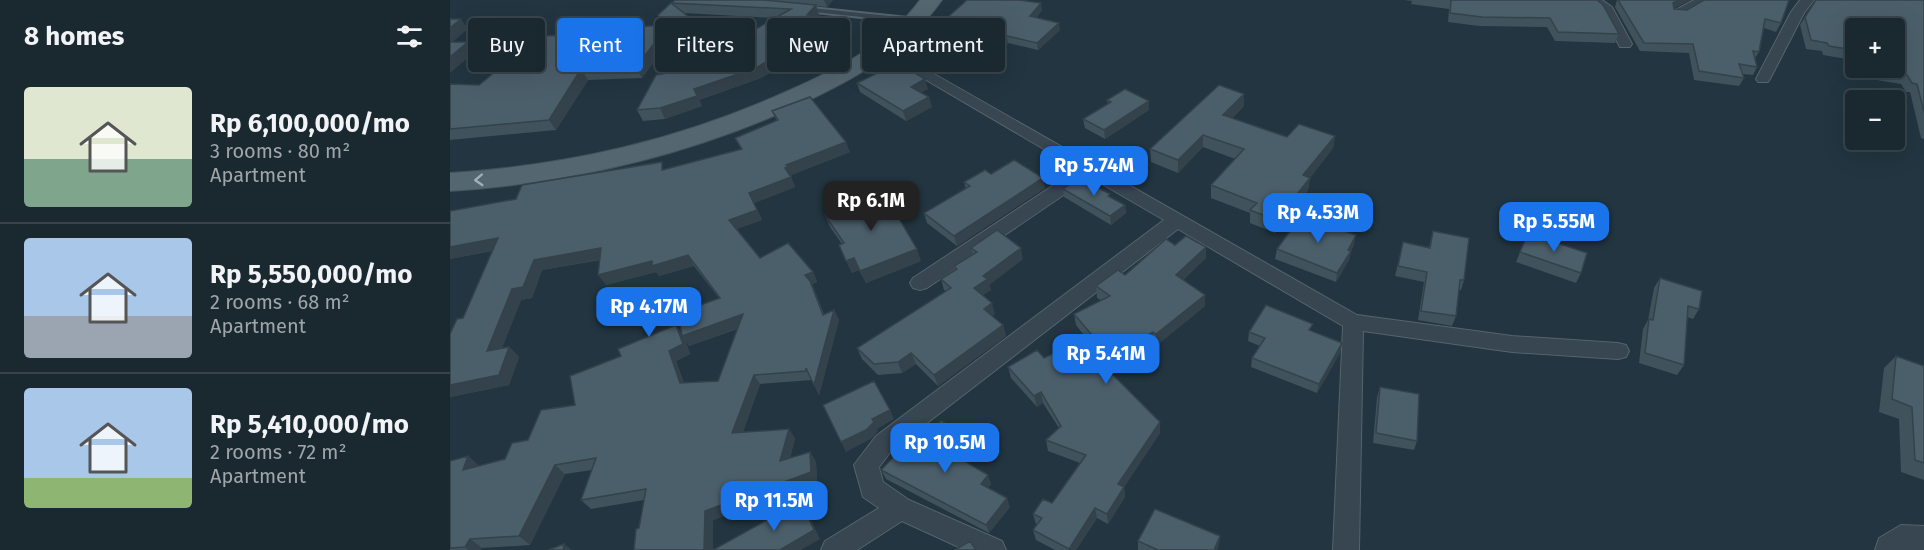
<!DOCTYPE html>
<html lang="en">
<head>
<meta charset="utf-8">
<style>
	:root { --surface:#1a2830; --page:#27343c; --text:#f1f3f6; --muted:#9fa6ab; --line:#38444c; --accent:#1a73e8 }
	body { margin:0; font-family:"Fira Sans",sans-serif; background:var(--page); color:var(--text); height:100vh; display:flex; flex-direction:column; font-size:22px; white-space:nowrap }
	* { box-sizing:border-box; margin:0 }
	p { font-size:20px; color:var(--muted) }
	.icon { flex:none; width:33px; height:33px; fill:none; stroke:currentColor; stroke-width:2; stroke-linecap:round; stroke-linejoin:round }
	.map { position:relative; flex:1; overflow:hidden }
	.sheet { display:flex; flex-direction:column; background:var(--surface); width:450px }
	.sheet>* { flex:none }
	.top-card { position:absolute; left:18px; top:18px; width:570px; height:54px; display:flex; gap:12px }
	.tools { position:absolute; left:1395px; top:18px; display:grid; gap:12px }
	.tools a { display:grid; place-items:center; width:60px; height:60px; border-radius:6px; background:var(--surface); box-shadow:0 6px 24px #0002,0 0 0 2px var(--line); font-size:30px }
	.price { position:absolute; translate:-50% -51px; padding:0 14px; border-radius:12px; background:var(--accent); color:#fff; font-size:20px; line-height:39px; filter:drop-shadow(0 2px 3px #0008) }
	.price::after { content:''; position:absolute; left:50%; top:36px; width:18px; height:14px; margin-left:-9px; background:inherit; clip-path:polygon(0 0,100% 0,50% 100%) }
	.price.current { background:#222; color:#fff }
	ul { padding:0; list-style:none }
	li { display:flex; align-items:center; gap:18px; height:150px; padding:0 24px }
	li+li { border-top:2px solid var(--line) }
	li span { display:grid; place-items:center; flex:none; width:168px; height:120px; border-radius:6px; color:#555 }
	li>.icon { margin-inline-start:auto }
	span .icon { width:72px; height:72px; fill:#fffc; stroke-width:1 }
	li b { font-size:26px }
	h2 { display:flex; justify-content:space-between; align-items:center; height:72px; padding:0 24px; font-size:26px }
	.tag { padding:0 21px; border-radius:6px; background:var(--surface); box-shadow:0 6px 24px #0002,0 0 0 2px var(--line); font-size:21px; line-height:54px }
	.tag.current { background:var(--accent); color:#fff }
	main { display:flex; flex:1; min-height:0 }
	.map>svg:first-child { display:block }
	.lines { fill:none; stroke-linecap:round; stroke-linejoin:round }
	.lane-casing { stroke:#55646d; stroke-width:4 }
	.street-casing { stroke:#55646d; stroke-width:2 }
	.primary-casing { stroke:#43525c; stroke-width:2 }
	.lane { fill:#374650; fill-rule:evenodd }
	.street { fill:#374650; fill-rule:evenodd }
	.primary { fill:#546670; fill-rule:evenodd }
	.wall { fill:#40525c; fill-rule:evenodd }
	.shaded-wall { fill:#34424b }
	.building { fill:#4b5f6b; stroke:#34424b; stroke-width:1.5 }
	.oneway { stroke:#a0afb8 }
</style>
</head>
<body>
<main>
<section class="sheet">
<h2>8 homes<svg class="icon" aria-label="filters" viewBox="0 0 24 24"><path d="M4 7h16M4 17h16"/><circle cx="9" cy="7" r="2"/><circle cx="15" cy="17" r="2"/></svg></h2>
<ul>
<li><span style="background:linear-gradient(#dfe7d0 60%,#7fa58c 0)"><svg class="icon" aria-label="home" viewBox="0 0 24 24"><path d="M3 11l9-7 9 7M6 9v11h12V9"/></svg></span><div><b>Rp 6,100,000/mo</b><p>3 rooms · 80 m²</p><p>Apartment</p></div></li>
<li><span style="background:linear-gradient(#a9c7e8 65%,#9aa5b1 0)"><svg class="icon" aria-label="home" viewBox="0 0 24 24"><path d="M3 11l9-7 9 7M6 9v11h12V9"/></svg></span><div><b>Rp 5,550,000/mo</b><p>2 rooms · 68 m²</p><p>Apartment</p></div></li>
<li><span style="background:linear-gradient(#a9c7e8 75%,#8fb573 0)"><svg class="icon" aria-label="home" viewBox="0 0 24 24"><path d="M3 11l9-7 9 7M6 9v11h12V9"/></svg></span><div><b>Rp 5,410,000/mo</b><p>2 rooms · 72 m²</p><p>Apartment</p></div></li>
</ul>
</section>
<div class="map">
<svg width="1474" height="550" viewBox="0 0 1474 550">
	<rect width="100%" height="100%" fill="#223540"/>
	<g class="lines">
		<defs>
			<path id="lane" d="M352,7l116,12 4,2 -4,2 -113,-12h-3z"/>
			<path id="street" d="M1136,0h16l10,7 20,37 -2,3h-10l-19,-35z
				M1244,0h17l-29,16h-10l-2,-3z
				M1350,0h14l-10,13 -34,66 -2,3h-10l-2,-3 35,-67z
				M435,46l472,269 155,21 106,7 8,2 3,6 -3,6 -8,2 -106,-7 -149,-21 -4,219h-26l10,-224 -165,-97 -286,221 -13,17 4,15 26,18 93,41 4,9h-41l-63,-29 -45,29h-36l4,-9 54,-33 -16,-11 -9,-32 22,-29 288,-216 -74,-43 -163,111 -7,2 -7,-2 -3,-5 3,-5 165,-109 -198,-116 -2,-3 2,-3z
				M1451,525l23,1v24h-49l4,-12z"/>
			<path id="primary" d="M470,0h22c-36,51 -86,78 -141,104 -111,51 -229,79 -351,87v-18c121,-8 229,-33 340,-83 49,-22 98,-46 130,-90z"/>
		</defs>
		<use href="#lane" class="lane-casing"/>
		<use href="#street" class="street-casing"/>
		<use href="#primary" class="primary-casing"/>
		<use href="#lane" class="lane"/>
		<use href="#street" class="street"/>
		<use href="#primary" class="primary"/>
	</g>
	<path class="wall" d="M225,0h158l-6,7 -11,-1 3,9v1l19,2 4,11 -81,49 -62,22 3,6 -37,13 -22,2 -6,-11 57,-42 -22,-31 -30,41 -54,2 -32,50 -106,10v-56l29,1 123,-51 61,-9 -5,-10 15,-10 -1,-2zM234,13l91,5 -49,28z
		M954,0h193l22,34 -4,9 -60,-2 -8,-14 -68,-1 -31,-4 1,-13 -38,-5 1,-3z
		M1167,0h73l-16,8 13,2 17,-10 77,23 -5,9 -12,-4 -5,24 -4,6 2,9 -4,8 -11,-1 2,4 -5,8 -45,-6 -5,-27 -49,-2 -25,-44z
		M1366,0h108v139l-3,-1 -11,-46h-4l-5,-8 -48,-8 -6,-17 -24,-4 -1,-4 -16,-2 -6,-24zM1406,28l38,40h-38z
		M592,10l-6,8 24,12 -22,20 -30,-7 -8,7 -9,-3 -32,21 -37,-14 -2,-7 23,-15h-3l-1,-7z
		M407,83l71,6 -7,3 11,15 -26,14 -46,-29z
		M657,100l42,1v9l-44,29 -20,-11 -2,-9 25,-15z
		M794,106l-12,12 55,19 48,-1 -2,12 -23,30 -2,12 -33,43 -25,-10v-10l-39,-15v-13l24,-26 -32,-12 -25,26 -27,-11 -1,-13z
		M322,111l78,41 -59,23 1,2h-1l4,10 -41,16 8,17 -26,9 24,29 53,14 4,10 -5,2 12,30 10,-4 5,10 -20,75 -7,-15 -52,4 -17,48 52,6 -5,20 20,-6 6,10 1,20 -104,38v30l-74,-22 5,-28 -53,9 -10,-9 11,-30 -27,4 -35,71 -48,3 -2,2h-30v-89l18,-5 11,10 26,-7 70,-54 46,-49 55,-31 6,9 37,-36 -25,-32 -35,10 -3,-4 -50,13 -6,-25 -58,10 -10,28 -11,2 -19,48 7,-1 10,10 -10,28 -59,12v-63l13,-16 29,-67 -42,8v-48l66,-12 150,-30 75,-20 -6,-11 42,-17zM287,329l-19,52 -34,2 -8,-22 14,-7 -5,-15 4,7z
		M541,174l52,4 2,10 -88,58 -30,-23 -3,-10 42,-24 -2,-7z
		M613,189l62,16 1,8 -15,12 -47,-28z
		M375,215l96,46 -55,22 -7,-13 -7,3 -13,-28 3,-1 -12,-17z
		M983,231l31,49 -3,10h-2l-3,26 -4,10 -34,-6 6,-38 -29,-6 8,-34 26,5z
		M1078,233l53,40 -5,10 -60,-21z
		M904,244l-3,7 -2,9 -13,22 -61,-23 2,-10z
		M725,245l31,2v11l-23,22 22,26 -48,39 -4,-2 -46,26 53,53v11l-36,54 1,10 -17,27 -11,-6 -21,32h-21l-19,-10 -3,-10 5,-6h-2l-3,-10 19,-11 28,-40 -32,-12 -2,-11 13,-12 -16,-25 -6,4 -26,-29 -3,-11 36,-9 42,-20 -10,-13 -2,-11 27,-14 -4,-2 -1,-12 29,-11z
		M521,248l52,11 -34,26 2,5 -8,5 12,19 -3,2 11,9 3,11 -68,50 -22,-22 -14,9 -24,2 -16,-16 -5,-11 89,-57 -2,-1 -3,-11 14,-9 -1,-4 19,-11z
		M1210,278l39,31 -6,10 -6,-2 -3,48 -7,10 -38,-12 4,-34 5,-9 6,-32z
		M862,331l30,12 -2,10 -23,40 -66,-26 1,-9 8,-12 -12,-5 1,-9z
		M1446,356l28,10v114l-23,-8 -2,-53 -20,-7 5,-44z
		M930,387l37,54 -3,9 -41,-7 4,-46z
		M471,443l48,1 -11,13 33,27 -3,4 22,19 -21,26 -103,-54 -5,-9z
		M770,536l-1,8 -2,6h-79v-9z"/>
	<path class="shaded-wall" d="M374,0h9l-6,7z
		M1228,0h12l-21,11 4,-8z
		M591,3l1,7 -11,13 -1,-7z
		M366,5l3,10 -8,10 -4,-10z
		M388,18l4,11 -81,49 -62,22 3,6 -37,13 -5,-11 34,-19z
		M11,19l7,10 -18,15v-16z
		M609,23l1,7 -22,20 -1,-7z
		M217,27l5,10 -30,41 -6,-11z
		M557,36l1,7 -8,7 -1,-8z
		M539,40l2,7 -32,21 -2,-7z
		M18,42l7,10 -25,21v-16z
		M131,69l7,11 -32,50 -7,-10z
		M475,79l3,10 -14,7 -3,-9z
		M794,94v12l-22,22 1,-13z
		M479,97l3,10 -26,14 -3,-10z
		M699,101v9l-44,29 -1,-9z
		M753,135v12l-25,26v-13z
		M885,136l-2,12 -31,40 1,-13z
		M396,142l4,10 -59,23 1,2h-1l4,10 -41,16 8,17 -28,10 -5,-10 20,-27 36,-25 1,-3z
		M593,178l2,10 -88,58 -3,-10z
		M860,178l-2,12 -33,43 1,-13z
		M675,205l1,8 -15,12 -1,-9z
		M906,235l-2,9 -5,11 2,-4 -2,9 -13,22 1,-9z
		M48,238l8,10 -56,11v-12z
		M756,247v11l-30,28v-11z
		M151,248l7,10 -66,12 -10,28 -11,2 -24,61 -10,-10 25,-62 22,-29z
		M571,248l2,11 -34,26 2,5 -14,9 -3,-11 9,-12z
		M467,249l4,12 -55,22 -6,-12z
		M238,255l6,11 -35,10 -3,-4 -50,13 -8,-10 54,-14z
		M404,258l5,12 -7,3 -6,-12z
		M363,272l4,10 -5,2 16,41 -23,-50z
		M755,295v11l-48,39 -1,-11z
		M542,303l3,11 -8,6 -3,-11z
		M384,310l5,10 -20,75 -5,-10z
		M293,314l6,10 -60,22 -4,-7 5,15 -14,7 11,32 -7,-10 -11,-32 7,-26 7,11z
		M553,325l3,11 -68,50 -4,-11z
		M703,332v11l-52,29 -2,-11z
		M892,343l-2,10 -23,40 2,-9z
		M59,347l10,10 -10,28 -59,12v-12z
		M461,353l5,11 -14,9 -4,-11z
		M304,375l6,9 -21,59 -7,-10z
		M591,392l2,11 -6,4 -3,-11z
		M440,410l4,9 -17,10 1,2 -7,8 -25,13 -5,-10 31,-23z
		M710,422v11l-36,54 1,10 -17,27 -1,-10 11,-30z
		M339,429l6,9 -9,32 -6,-9z
		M516,435l3,9 -15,18 -3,-9z
		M360,452l6,10 1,20 -104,38v30h-9l1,-39z
		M18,456l11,10 -16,4z
		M105,465l10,9 -35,71 -11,-9z
		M538,475l3,9 -7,8 -3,-8z
		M557,498l3,9 -21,26 -3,-8z
		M351,501l6,10 13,28 -19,11h-21z
		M645,508l2,10 -21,32h-7v-1z
		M770,536l-1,8 -2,6h-3z
		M20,539l12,9 -2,2h-12l-3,-3z
		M114,544l8,6h-9z"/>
	<path class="building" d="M225,0h89l52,5 -9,10 31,3 -82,50 -62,21 3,7 -37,12 -23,2 19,-35 41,-7 -30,-41 -31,40 -55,2 -32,51 -99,9v-45l29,1 59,-49 64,-2 8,-2 4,-4 51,-3 -7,-10 13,-12 55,43 65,-37 -119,-6z
		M517,0h52l22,3 -11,13 29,7 -22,20 -30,-7 -8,6 -10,-2 -32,21 -37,-14 32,-20 -13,-2z
		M1000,0h147l6,5 16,29 -61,-2 -8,-14 -68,-1 -32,-4 1,-13z
		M1168,0h60l-5,3 1,6 13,1 17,-10h85l-8,23 -16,-4 -6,33 -6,-1 4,16 -18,-3 5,14 -45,-7 -6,-27 -49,-1z
		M1366,0h108v112l-7,-28 -5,-1 -5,-8 -46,-7h33v-40h-38v30l-3,-8 -24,-4 -2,-3 -16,-3 -6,-23z
		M0,19h11l-11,9z
		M0,42h18l-18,15z
		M448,63l27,16 -14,8 18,10 -26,14 -46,-28z
		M769,85l25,9 -21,21 64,22 12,-13 36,12 -32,39 7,3 -34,42 -26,-10 7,-7 -46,-18 33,-36 -41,-14 -25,25 -28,-11z
		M675,89l24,12 -45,29 -21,-11 28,-17 -4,-2z
		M360,97l36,45 -60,23 2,2 -3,1 6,9 -42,16 8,17 -28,10 31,38 28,-15 25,29 -8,3 5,6 13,34 11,-5 -20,75 -8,-17v3l-52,4 -22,58 57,-4 -9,32 30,-9 1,20 -106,39 -1,39h-70l2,-21 3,-1 7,-39 -65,11 15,-42 -41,7 -36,71 -49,3 -5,8 -15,1v-87l18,-5 -5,14 42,-11 7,-16 16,-3 13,-30 34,-5 -5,-29 51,-20 -3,-7 58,-24 7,19 -14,7 11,32 38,-2 25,-67 -61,22 -4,-23 42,-15 -32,-43 -36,11v-5l-54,14 3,-27 -67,12 -11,27 -11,2 -25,62 22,-4 -10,28 -49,10v-51l7,-15 6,-1 35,-80 -48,9v-36l66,-12 6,-14 140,-23v8l80,-21 -7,-11 43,-18 -6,-9z
		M564,160l29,18 -89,58 -30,-23 46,-27 -6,-4 21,-12 6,4z
		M629,178l31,16 -2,2 17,9 -15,11 -47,-27z
		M433,191l34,58 -57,22 -6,-13 -8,3 -7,-16 5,-2 -19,-28z
		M851,216l55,19 -8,15 3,1 -14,22 -60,-24z
		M547,230l24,18 -38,28 5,3 -14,9 18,15 -8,6 19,16 -69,50 -23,-22 -13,9 -24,2 -17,-16 94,-60 -10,-9 16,-10 -3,-3 23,-14 -6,-4z
		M983,231l36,7 -5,42h-4l-4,36 -35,-5 6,-39 -29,-6 5,-24 27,6z
		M1078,233l59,20 -6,20 -61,-21z
		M736,236l20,11 -30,28 29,20 -49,39 -3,-2 -54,29 61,61 -42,62 6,3 -17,27 -12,-6 -26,41 -36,-19 9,-12 -9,-4 10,-15 9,4 34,-48 -40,-15 15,-14 -20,-34 -7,4 -26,-29 29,-17 7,8 48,-23 -18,-21 36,-18 -14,-10 22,-16 7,5 41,-36 9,6z
		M1210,278l42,13 -3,18 -11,-3 -4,59 -39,-12 4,-34 4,1z
		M816,305l47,19 -4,6 33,13 -23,41 -67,-26 13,-20 -16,-6z
		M1446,356l28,10v97l-9,-3 -3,-53 -20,-8z
		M424,381l16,29 -18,9 2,3 -8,8 -25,12 -18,-37z
		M930,387l39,7 -2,47 -41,-8z
		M491,421l25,14 -15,18 37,22 -7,9 26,14 -21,27 -105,-55 31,-32 9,5z
		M351,501l13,29 -34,20h-67z
		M705,509l65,27 -6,14h-56l-20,-9z
		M520,541l6,9h-21z
		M114,544l-1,6h-15z"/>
	<defs><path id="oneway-chevron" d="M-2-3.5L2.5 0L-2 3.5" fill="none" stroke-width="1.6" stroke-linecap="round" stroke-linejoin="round" transform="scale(1.5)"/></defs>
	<use class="oneway" href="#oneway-chevron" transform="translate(29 180) rotate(177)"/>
</svg>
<div class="tools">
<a>+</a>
<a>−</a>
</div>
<b class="price" style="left:644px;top:197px">Rp 5.74M</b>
<b class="price current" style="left:421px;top:232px">Rp 6.1M</b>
<b class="price" style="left:868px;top:244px">Rp 4.53M</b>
<b class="price" style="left:1104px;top:253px">Rp 5.55M</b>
<b class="price" style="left:199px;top:338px">Rp 4.17M</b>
<b class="price" style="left:656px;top:385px">Rp 5.41M</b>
<b class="price" style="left:495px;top:474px">Rp 10.5M</b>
<b class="price" style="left:324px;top:532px">Rp 11.5M</b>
<div class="top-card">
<a class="tag">Buy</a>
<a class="tag current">Rent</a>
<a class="tag">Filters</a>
<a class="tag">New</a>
<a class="tag">Apartment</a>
</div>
</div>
</main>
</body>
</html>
